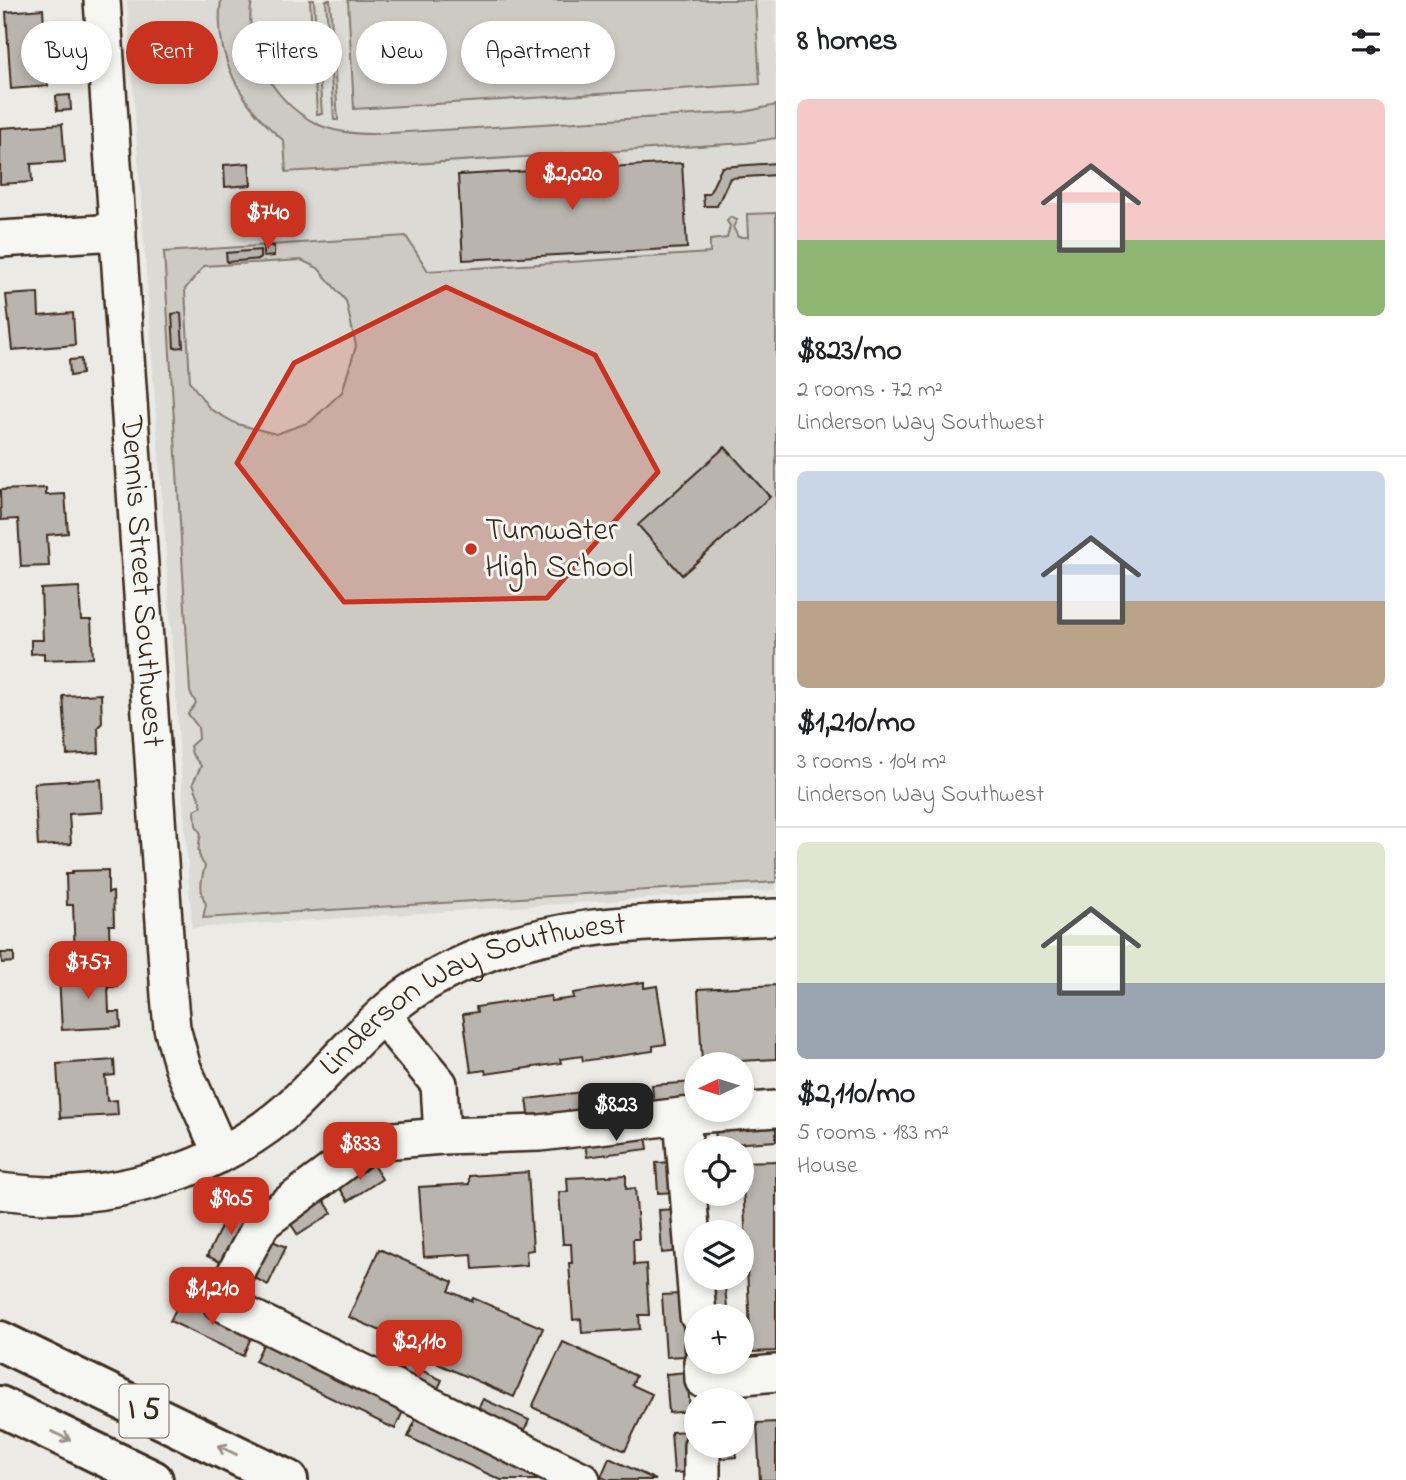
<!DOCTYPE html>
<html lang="en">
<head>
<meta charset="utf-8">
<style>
	:root { --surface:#fff; --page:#f2f2f2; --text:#202124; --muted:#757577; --line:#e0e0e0; --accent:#c8321e }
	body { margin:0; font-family:"Indie Flower",sans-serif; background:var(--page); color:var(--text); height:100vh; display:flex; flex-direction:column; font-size:26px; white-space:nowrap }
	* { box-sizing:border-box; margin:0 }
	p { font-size:23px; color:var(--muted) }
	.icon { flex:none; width:38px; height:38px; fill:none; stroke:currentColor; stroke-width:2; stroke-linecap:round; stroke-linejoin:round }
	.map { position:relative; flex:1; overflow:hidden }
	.panel { display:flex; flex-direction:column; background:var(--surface); width:630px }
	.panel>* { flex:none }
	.top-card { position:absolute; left:21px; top:21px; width:649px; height:63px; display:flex; gap:14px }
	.needle { width:46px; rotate:266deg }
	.buttons { position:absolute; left:684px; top:1052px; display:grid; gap:14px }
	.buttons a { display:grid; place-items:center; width:70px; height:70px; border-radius:50%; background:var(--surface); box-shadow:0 4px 10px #0003; font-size:35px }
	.price { position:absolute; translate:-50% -60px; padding:0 16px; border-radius:14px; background:var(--accent); color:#fff; font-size:23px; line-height:46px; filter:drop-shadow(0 2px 4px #0008) }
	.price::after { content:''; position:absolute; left:50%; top:42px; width:21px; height:16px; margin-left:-10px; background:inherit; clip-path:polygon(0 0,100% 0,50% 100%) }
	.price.active { background:#222; color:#fff }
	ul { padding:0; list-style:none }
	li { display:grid; align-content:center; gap:14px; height:371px; padding:0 21px }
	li+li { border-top:2px solid var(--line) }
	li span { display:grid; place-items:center; height:217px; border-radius:10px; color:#555 }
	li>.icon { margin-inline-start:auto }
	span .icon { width:126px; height:126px; fill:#fffc; stroke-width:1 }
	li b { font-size:30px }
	h2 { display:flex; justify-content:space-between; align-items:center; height:84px; padding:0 21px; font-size:30px }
	.tag { padding:0 24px; border-radius:32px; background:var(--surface); box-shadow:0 4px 10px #0003; font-size:24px; line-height:63px }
	.tag.active { background:var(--accent); color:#fff }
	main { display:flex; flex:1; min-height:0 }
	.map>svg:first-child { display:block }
	.built { fill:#dcdad4 }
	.green { fill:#cdcac4; stroke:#847a71; stroke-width:2; fill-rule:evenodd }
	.building { fill:#bab4ae; stroke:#3b2a1e; stroke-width:2 }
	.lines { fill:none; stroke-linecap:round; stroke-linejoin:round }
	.minor-casing { stroke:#3b2a1e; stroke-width:40 }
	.highway-casing { stroke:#3b2a1e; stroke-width:44 }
	.minor { stroke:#f6f6f2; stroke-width:35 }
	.highway { stroke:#f6f6f2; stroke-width:38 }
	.oneway { stroke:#989088 }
	.marked { fill:#c8321e; fill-opacity:0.2; stroke:#c8321e; stroke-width:5; stroke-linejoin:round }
	.poi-dot { fill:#c8321e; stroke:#f6f6f2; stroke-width:2.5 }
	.labels { text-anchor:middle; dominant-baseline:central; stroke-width:6; stroke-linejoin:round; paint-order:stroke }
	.shield { fill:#f6f6f2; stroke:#73675e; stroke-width:2 }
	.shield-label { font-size:30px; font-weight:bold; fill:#3b2a1e }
	.poi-label { font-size:32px; fill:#3b2a1e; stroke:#f6f6f2; text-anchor:start }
	.street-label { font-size:32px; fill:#3b2a1e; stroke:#f6f6f2 }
</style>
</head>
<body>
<main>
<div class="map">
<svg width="776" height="1480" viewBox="0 0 776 1480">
	<rect width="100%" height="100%" fill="#ebeae5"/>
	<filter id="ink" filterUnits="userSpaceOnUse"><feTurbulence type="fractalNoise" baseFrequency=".0143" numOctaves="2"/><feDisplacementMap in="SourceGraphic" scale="14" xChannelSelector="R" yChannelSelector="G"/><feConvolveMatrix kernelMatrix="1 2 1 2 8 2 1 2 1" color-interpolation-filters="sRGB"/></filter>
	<g filter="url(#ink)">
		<path class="built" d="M127,0h649v890l-584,38z"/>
		<path class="green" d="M221,0h31c-9,48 20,100 63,123 18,9 38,11 58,11l371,-22 32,-7v33l-30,5 -460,29 -2,-31c-42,-35 -71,-84 -63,-141z
			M310,0h4l8,114h-5z
			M326,0h4l8,120h-4z
			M348,0h407l5,84 -406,25z
			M776,213v669l-573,36 3,-14c-7,-13 -5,-24 -1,-38 -9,-12 -7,-19 -4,-32l-5,-9 -1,-15 7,-4 -9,-23 8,-17 -9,-12 -2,-8 9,-8 -1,-11 -10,-13 8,-11 -6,-11 -26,-440 242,-16 22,35 282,-18v-13l17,-2 3,-12 -3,-5 3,-4 7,3 -4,7 5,10h10l-1,-23zM301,260l17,8 28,33 10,45 -14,46 -32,30 -34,12 -39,-10 -27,-15 -20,-27 -5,-93 19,-23z"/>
		<path class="building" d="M43,9l5,77 -37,3 -5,-77z
			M70,95l1,15 -14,1 -1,-15z
			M62,124l3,38 -34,2 1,18 -32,2v-56z
			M249,163l2,22 -26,2 -1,-22z
			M682,163l5,85 -224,12 -5,-85z
			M776,163v12l-46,3 -13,28h-13l-1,-12h6l13,-27z
			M300,204l1,18h-11l-1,-17z
			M263,246h11v10l-11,1z
			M260,250v9l-33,3 -1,-9z
			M38,293l1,23 34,-3 2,32 -63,5 -6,-55z
			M181,313l2,34 -9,1 -2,-34z
			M81,359l1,15 -12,2 -1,-16z
			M725,447l45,50 -88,78 -44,-50z
			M46,488v7l19,-1 3,39 -21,2 2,31 -28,1 -3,-48 -17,1 -1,-30z
			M79,587l2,33h10l2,38 -49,2v-7l-13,1v-14h12l-2,-51z
			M101,694l1,29 -4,4 1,26 -32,2 -4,-59z
			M101,779l2,33 -34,2 2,30 -33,2 -4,-63z
			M108,870v23l5,-1 1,33h-5l1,29 -35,1 -2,-50h-6l-1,-31h6v-3z
			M1,953h13v9l-12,1z
			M117,972v15h-9l1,25h11l1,15 -59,3 -3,-55z
			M644,982v6l13,-2 9,58 -13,2v5l-70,10 -1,-5 -22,3 1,4 -75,11 -1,-4 -14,2 -8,-58 14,-2 -1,-5 75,-11v5l23,-3 -1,-5z
			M776,985v74l-74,4 -4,-74z
			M114,1060l1,15 -10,1 2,25 10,-1 1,15 -58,3 -3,-54z
			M696,1082v21l-42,3 -2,-21z
			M605,1089l3,22 -78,10 -3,-22z
			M776,1120v21l-60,4 -1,-21z
			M645,1129l3,20 -61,8 -3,-20z
			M776,1161v190l-25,1 -9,-190z
			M371,1162l11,17 -34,22 -11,-17z
			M675,1162l2,30 -19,1 -2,-30z
			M528,1172l5,78 -7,1 1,14 -54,4 -1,-15 -48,3 -5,-70 50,-3v-8z
			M626,1175v14l9,-1 4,51h-6l1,26 12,-1 3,51h-10l1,14 -58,4 -1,-14 -8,1 -4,-57h3l-1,-19h-8l-4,-52h9l-1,-14z
			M321,1196l11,17 -34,22 -11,-17z
			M231,1206l23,11 -23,50 -24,-11z
			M678,1209l3,42 -19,2 -3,-43z
			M268,1239l18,8 -18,38 -17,-9z
			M379,1249l74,33 -4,9 23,10 1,-3 70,30 -29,69 -76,-33 5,-10 -22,-10 -2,4 -70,-31z
			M705,1278h19l3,29 -20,1z
			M681,1294l4,62 -19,1 -4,-62z
			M181,1299l72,34 -10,23 -73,-35z
			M265,1341l139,68 -9,20 -140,-68z
			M563,1342l73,34 -4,9 20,9 -27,57 -93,-44z
			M404,1362l38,18 -8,17 -38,-17z
			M687,1372l3,39 -21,2 -3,-39z
			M483,1399l46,21 -8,19 -47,-22z
			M417,1416l139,64h-55l-93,-43z
			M776,1422v58h-16l-3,-57z
			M691,1431l3,41 -20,1 -3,-41z
			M715,1446h20l1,11 -20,2z
			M609,1458l47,22h-48l-7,-3z"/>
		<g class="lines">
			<defs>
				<g id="minor">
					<path id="s1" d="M102,0l67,996 3,32 11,40 38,86"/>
					<path d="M0,239l118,-7"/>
					<path d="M383,1016l56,68 3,52 98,-3 142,-17 94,-7"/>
					<path d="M682,1116l16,200"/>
					<path d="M442,1136l-71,6 -109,81 -42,79 362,178"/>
					<path id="s2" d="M0,1191c17,2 35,4 53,4 84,-1 180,-33 242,-92 31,-30 60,-64 93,-93 22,-20 54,-37 81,-49 94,-43 206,-38 307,-44"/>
					<path d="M702,1362l1,18 73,-7"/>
					<path d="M702,1480v-34"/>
				</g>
				<path id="highway" d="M0,1341l288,139
					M0,1406l153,74"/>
			</defs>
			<use href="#minor" class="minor-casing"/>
			<use href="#highway" class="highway-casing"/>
			<use href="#minor" class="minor"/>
			<use href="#highway" class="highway"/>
		</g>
		<defs><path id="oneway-shaft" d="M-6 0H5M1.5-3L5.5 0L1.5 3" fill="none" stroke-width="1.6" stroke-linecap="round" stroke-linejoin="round" transform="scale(1.75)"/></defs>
		<g class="oneway">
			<use href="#oneway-shaft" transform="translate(61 1436) rotate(26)"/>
			<use href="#oneway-shaft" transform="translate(227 1450) rotate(-154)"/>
		</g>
	</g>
	<path class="marked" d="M446,287l149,68 63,117 -111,126 -203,4 -107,-139 57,-100z"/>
	<circle class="poi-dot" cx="471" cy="549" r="7"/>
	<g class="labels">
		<rect class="shield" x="119.5" y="1384.5" width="49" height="53" rx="5"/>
		<g class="shield-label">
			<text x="144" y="1411">I 5</text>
		</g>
		<g class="poi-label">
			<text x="485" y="531">Tumwater<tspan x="485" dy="37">High School</tspan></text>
		</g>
		<g class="street-label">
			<text stroke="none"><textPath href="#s1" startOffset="583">Dennis Street Southwest</textPath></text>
			<text stroke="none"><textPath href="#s2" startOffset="534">Linderson Way Southwest</textPath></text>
		</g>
	</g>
</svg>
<div class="buttons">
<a><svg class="needle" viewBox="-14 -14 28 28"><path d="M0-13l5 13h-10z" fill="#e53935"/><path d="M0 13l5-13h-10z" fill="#757577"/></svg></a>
<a><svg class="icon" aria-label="locate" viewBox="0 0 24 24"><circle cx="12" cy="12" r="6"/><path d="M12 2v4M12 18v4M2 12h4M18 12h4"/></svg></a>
<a><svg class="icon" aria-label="layers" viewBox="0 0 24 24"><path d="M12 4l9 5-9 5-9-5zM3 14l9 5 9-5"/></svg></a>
<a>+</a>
<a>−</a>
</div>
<b class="price" style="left:572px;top:212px">$2,020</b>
<b class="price" style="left:268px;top:251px">$740</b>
<b class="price" style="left:88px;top:1001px">$757</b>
<b class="price active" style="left:616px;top:1143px">$823</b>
<b class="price" style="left:360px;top:1182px">$833</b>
<b class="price" style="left:231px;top:1237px">$905</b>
<b class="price" style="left:212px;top:1327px">$1,210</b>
<b class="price" style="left:419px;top:1380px">$2,110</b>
<div class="top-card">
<a class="tag">Buy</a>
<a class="tag active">Rent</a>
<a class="tag">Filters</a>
<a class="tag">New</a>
<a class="tag">Apartment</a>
</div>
</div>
<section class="panel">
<h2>8 homes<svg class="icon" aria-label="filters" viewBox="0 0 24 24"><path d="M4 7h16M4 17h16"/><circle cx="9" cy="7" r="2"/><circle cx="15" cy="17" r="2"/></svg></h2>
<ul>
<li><span style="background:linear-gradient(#f6c9c9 65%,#8fb573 0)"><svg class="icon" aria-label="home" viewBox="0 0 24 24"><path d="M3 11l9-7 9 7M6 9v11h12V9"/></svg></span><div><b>$823/mo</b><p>2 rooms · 72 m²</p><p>Linderson Way Southwest</p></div></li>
<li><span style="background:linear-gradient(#c9d6e8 60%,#b9a48a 0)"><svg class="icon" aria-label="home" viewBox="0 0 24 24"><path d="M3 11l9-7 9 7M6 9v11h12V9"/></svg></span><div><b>$1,210/mo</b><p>3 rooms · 104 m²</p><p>Linderson Way Southwest</p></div></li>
<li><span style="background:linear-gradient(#dfe7d0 65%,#9aa5b1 0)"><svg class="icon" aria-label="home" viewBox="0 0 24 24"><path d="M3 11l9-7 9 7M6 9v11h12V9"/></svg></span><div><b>$2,110/mo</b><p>5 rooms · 183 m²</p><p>House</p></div></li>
</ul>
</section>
</main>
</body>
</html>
